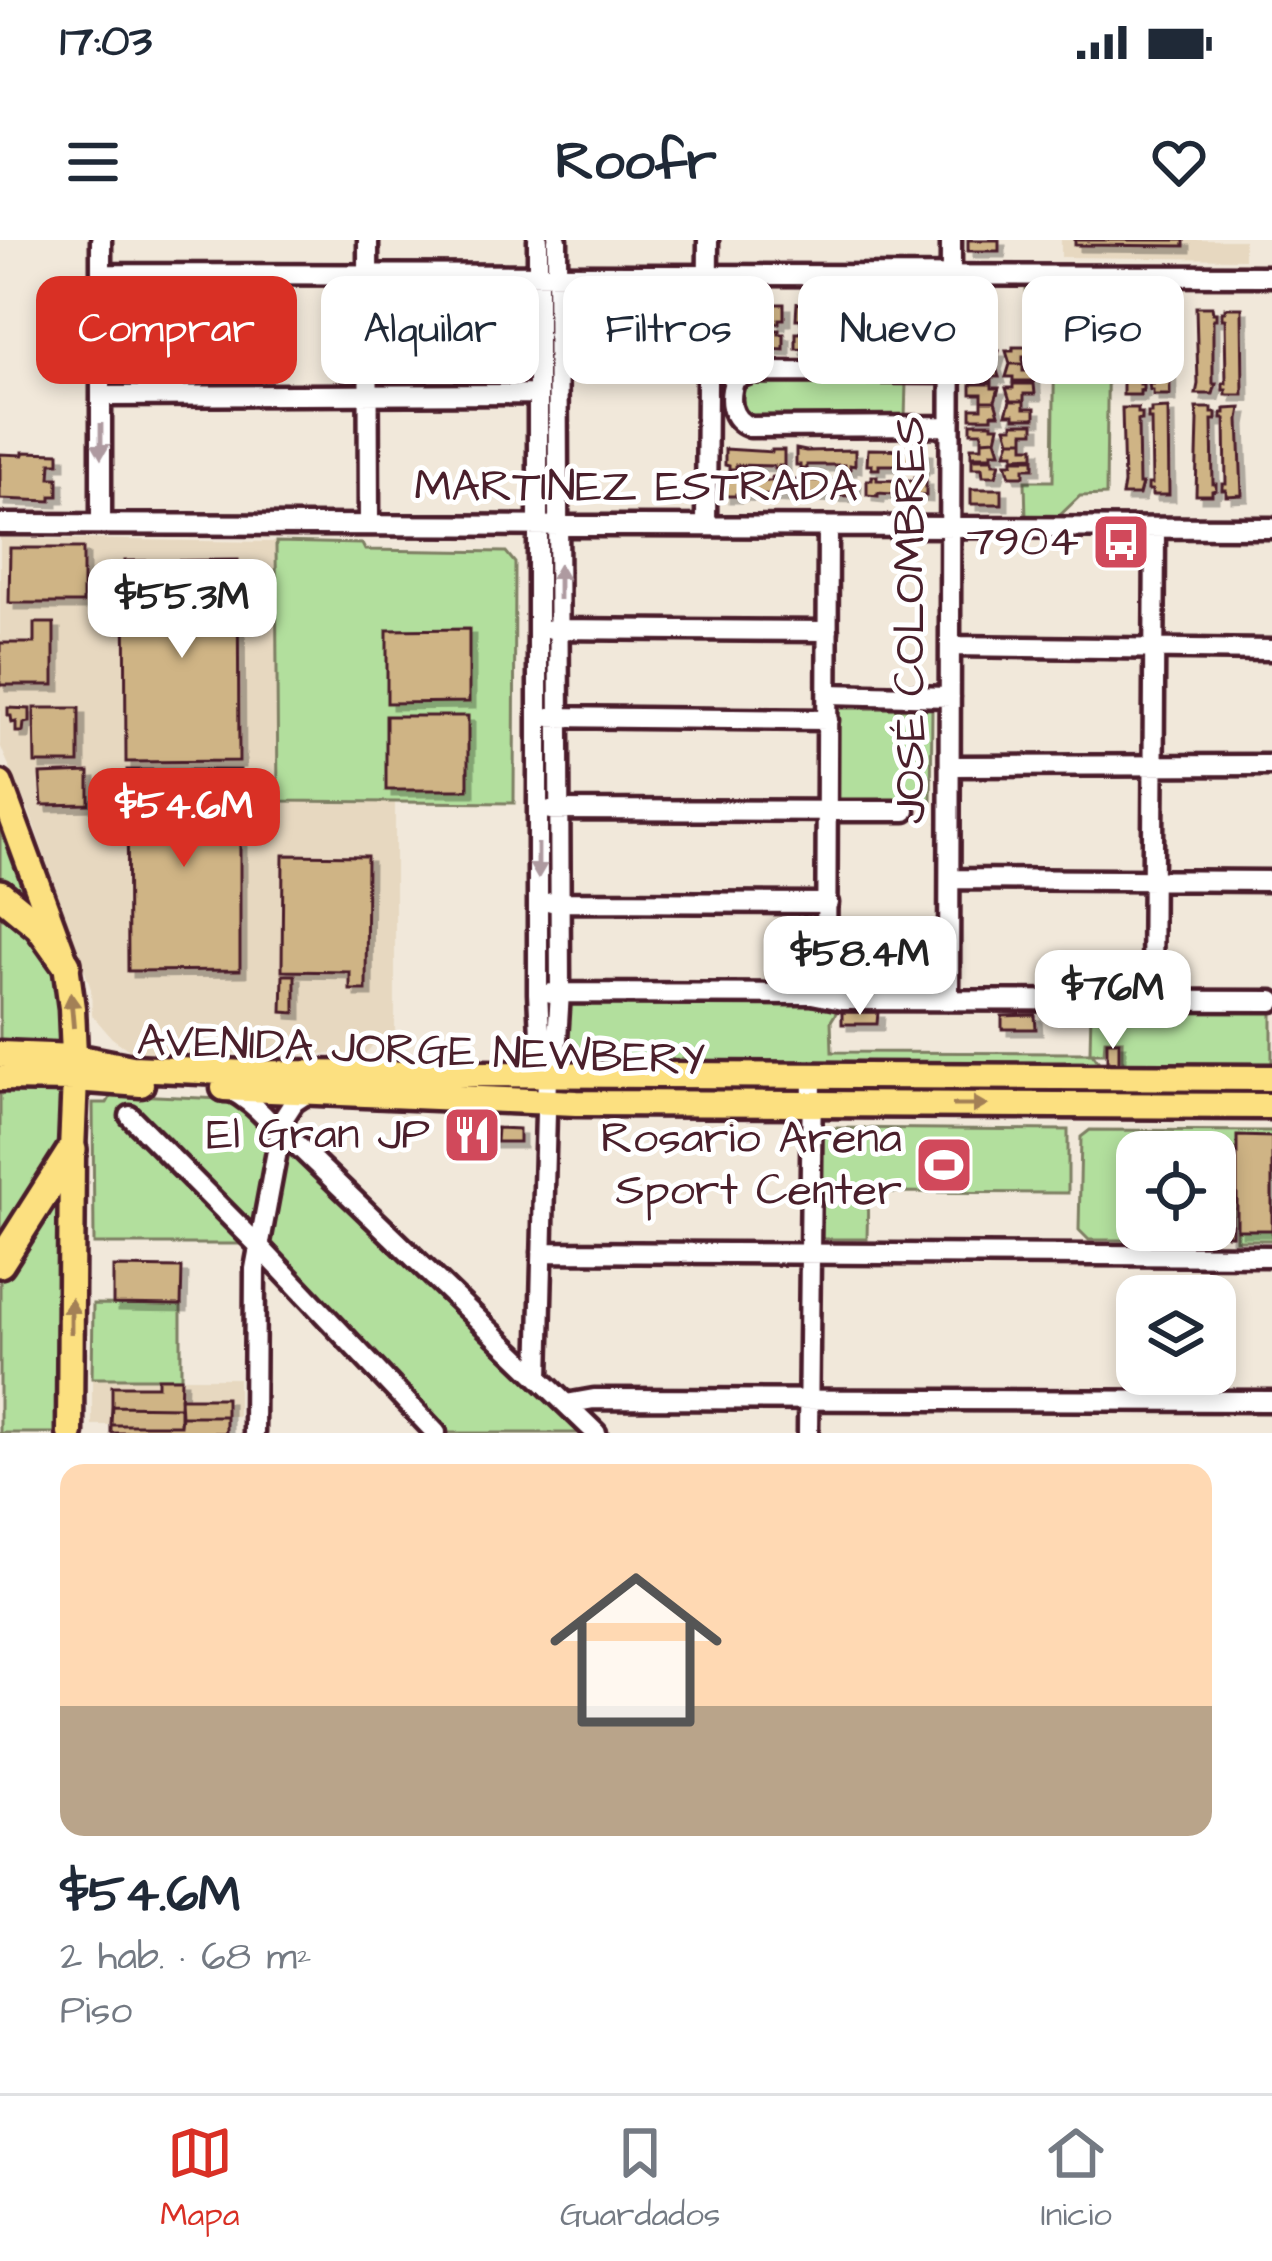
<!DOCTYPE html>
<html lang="es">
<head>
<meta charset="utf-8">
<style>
	:root { --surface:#fff; --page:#f6f6f7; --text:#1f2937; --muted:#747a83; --line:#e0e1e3; --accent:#d93025 }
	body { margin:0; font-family:"Architects Daughter",sans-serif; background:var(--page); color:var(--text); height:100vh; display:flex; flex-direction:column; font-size:45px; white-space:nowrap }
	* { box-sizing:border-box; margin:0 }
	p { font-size:39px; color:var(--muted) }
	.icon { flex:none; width:66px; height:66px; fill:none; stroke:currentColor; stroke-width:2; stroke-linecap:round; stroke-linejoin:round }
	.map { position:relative; height:1193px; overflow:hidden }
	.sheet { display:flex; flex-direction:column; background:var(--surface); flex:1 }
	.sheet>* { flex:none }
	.banner { position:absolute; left:36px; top:36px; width:1200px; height:108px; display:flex; gap:24px }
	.buttons { position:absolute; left:1116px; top:891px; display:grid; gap:24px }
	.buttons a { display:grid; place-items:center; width:120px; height:120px; border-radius:24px; background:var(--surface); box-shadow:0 6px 18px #0003; font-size:60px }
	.price { position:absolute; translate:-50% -102px; padding:0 27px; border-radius:24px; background:#fff; color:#222; font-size:39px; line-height:78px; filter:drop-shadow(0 3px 6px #0008) }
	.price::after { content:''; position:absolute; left:50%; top:72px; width:36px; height:27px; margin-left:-18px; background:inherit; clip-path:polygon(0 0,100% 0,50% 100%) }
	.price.current { background:var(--accent); color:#fff }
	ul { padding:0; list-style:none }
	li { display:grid; align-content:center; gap:24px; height:636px; padding:0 60px }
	li span { display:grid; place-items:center; height:372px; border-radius:24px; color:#555 }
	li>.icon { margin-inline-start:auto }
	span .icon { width:216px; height:216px; fill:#fffc; stroke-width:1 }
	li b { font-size:51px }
	.tag { padding:0 42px; border-radius:24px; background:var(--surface); box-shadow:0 6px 18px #0003; font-size:42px; line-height:108px }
	.tag.current { background:var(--accent); color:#fff }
	.status { display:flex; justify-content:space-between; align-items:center; height:84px; padding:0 60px; background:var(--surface); direction:ltr }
	.status svg { height:33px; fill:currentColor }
	header { display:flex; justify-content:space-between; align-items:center; height:156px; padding:0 60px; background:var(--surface); font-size:54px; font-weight:800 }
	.tab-bar { display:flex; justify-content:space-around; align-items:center; height:168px; border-top:3px solid var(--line); background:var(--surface); font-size:33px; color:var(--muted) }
	.tab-bar a { display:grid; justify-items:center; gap:6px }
	.tab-bar .current { color:var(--accent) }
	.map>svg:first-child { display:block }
	.built { fill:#e7d8c0 }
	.green { fill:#b2df9d; stroke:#7e7f64; stroke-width:3 }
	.building { fill:#cfb485; stroke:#4a1f2b; stroke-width:3; filter:url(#shadow) }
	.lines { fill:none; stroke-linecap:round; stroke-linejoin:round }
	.minor-casing { stroke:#4a1f2b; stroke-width:27 }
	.major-casing { stroke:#4a1f2b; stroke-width:33 }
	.highway-casing { stroke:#4a1f2b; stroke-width:36 }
	.minor { stroke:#fff; stroke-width:18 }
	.major { stroke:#fce080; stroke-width:24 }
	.highway { stroke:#fce080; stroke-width:27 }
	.oneway { fill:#ae9aa0 }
	.oneway2 { fill:#a38056 }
	.labels { text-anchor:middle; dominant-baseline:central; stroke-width:10; stroke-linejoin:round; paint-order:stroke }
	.street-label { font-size:45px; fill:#4a1f2b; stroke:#fff }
	.poi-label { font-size:45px; fill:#4a1f2b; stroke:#fff; text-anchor:end }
</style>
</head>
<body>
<div class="status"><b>17:03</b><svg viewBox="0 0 49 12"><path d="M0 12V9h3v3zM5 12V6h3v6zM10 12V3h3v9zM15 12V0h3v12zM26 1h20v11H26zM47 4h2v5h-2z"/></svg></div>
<header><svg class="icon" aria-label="menu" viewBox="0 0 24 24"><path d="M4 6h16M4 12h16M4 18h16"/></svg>Roofr<svg class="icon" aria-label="heart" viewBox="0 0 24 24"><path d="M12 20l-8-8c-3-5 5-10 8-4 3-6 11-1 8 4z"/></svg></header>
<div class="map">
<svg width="1272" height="1193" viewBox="0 0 1272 1193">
	<defs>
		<filter id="shadow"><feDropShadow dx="6" dy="6" stdDeviation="0" flood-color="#0004"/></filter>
	</defs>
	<rect width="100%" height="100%" fill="#f1e8da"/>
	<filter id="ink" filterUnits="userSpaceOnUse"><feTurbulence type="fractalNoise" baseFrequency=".00833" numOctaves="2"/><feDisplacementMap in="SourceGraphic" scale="24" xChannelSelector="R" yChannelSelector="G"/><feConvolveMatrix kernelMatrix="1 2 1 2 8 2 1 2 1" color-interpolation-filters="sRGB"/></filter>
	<g filter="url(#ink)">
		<path class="built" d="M1061,0h183v19l-183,-2z
			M0,298l276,4 2,259 117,1v252h-6l-4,-8h-13l-7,8 -233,-2 -20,-14 -20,-23 -1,-26 -61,-175 -30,-69z
			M92,1138h146v38h-57l-1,9h-88z"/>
		<path class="green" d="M1026,47l26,1 24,18 32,5 -2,184 -26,1 -23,22 -31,1 -1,-38h28l2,-163 -28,-1z
			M749,141l157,1 -1,37h-154l-13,-9v-20z
			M276,302l86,2 3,6 141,2 9,11 -1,240 -236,-2z
			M838,468l94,1 -1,96 -94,-1z
			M0,544l66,180 4,469h-70z
			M572,762h243l24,6 -8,13 1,31 258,1 1,-44 181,-2v58l-146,2 -4,-8v-19h-17l-1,13h-12l9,12 -2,2 -518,-4 -14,-22v-35z
			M575,843l215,1v12l-216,-1z
			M832,844h440v13l-440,-2z
			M112,854l110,5c24,5 46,23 46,49l-15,77 -11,19h-148l-1,-141h14z
			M828,888l240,2v63l-200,-1 -1,47h-48l1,-100z
			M1090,890l182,1v109h-36v-46l-21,-1v-41h-78v78h11v10h-59l-10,-10 2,-93z
			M292,911l296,282h-143l-67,-74 -106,-108 -4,-10 14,-86z
			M93,1064l88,1v73h-89z"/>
		<path class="building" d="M968,0h31v11h-31z
			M1075,0h109v6l-109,-1z
			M726,63l47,3v-2h11v15h-5v4h-5v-4l-37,-1 -1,5 -6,-1v-3h-5z
			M797,63l9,2 49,-1v15h-4l-1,4h-5v-4l-38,-1 1,4h-7v-3h-5z
			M868,63l59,1v15l-10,4v-4l-38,-1v5l-7,-1v-3h-4z
			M1196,67h16l1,6h3v6h-3v65h3l-3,10h-17l2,-10z
			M1123,68h16v5h4v7h-3v64h3v7l-3,-1v5h-17z
			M1169,68l1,87h-17v-5h-3l-1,-6h4l-1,-65h-3v-6h3v-4z
			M1225,68h17l1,87h-17v-5h-3v-7h3l-1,-64h-3v-7h3z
			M730,90h5v4h38v-4h6v4h5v16l-48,-3v2h-11v-15h5z
			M801,90h5v3l38,1v-4h7l-1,3 5,1v16l-59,-1v-16h5z
			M872,90h6v4h37v-4h7v4h5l-1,16 -47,-3v2h-11v-16l4,1z
			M971,107h21v4h7l-4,13h-13v-8h-11z
			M1013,107h21v10h-11v7h-13l-4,-13h7z
			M982,124h13l4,13h-7v4h-21v-10h11z
			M1010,124h13v7h11v10h-21v-4h-7z
			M971,144h21v4h7l-4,13h-13v-7h-11z
			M1013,144h21l1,10h-11v7h-14l-4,-13h7z
			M982,161h13l4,13h-7v4h-21v-10h11z
			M1010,161h14v7h11v10h-21v-4h-8z
			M1122,168h16v5h4v7h-4l1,64h3l-3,11h-17l2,-11z
			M1168,168l1,87h-17v-5h-4v-6h4l-1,-65h-3v-6h3v-4z
			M1196,168h16v5h4v7h-4l1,64h3v6l-4,1v4h-16l2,-75z
			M1241,168l-2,11 3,76 -16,1v-6h-4v-6h4l-1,-65h-3v-6h3v-4z
			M971,183h21v3h7l-3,13 -14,1v-8h-11z
			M1013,183h21v9h-10v8h-14l-4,-13h7z
			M996,199l4,13h-8v4h-21v-9h11v-7z
			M1010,200h14v7h10v9l-20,1v-4h-8z
			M725,209l47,3v-2h12v16h-5v3h-5v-3l-38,-1v4h-7v-3l-4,-1z
			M796,209l10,2 49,-1v16l-5,-1v4h-5v-4h-38v4h-7v-4h-4z
			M868,209l58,1v16h-4v3h-6v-4h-37v4h-7v-4h-5z
			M23,212l36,1v10h-8l-1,15h8v18h-7v5l-51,-2v-45l23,1z
			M972,219h21v4h7l-4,13h-13l-1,-8h-10z
			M1013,219h21v9h-10v8h-14l-4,-13h7z
			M729,236l6,1v3l37,1v-4h7v3h5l-1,16 -47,-2v2h-12l1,-16h4z
			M800,236h6v4l37,1v-5h7v4h5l-1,16 -59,-1 1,-15h4z
			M872,236h5v4l38,1v-4h7v3h4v16l-48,-3v3l-11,-1v-15h5z
			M971,249h31v15h-31z
			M10,308h73v55h-74z
			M238,320l1,201 -113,1 -1,-201z
			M34,383h20v62h-54v-42h34z
			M469,389v73l-82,1v-73z
			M8,468l22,1v13l-6,1 -1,9h-7v-10l-4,1 -1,-7h-3z
			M34,468h45v55h-44z
			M386,476h82v74h-82z
			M127,530h113v200l-112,1z
			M89,532v32l-47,1 -2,-31z
			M283,615l84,1 -1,134h-16v-18l-68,-1z
			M283,735h12v38l-13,-1z
			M842,772h36l-1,12h-35z
			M1035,775l1,14h-34v-13z
			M1107,801h12v22h-12z
			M479,888h18l-1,14h-17z
			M497,888l22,1v13h-23z
			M1237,896l35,1v93h-35z
			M1225,963h7v32h-5v-5l-9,-3v-16h6z
			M113,1027l69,1 -1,37 -68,-1z
			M158,1138h23l-1,29 -68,-1v-20h46z
			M180,1158h46v18h-45z
			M112,1166l68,1v18h-69z
			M181,1176h45v17h-115v-8h69z"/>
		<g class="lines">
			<defs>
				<path id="minor" d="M368,0l1,285
					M538,0v753l3,62 6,20 -8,302
					M101,34l1171,2
					M101,156l437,-2
					M950,186l-200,1c-21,-8 -22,-29 -15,-48l17,-7 198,1
					M0,284l1272,4
					M101,284v-284
					M706,286l2,-286
					M551,389l277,2
					M950,406l322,4
					M828,454l122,3
					M549,477l279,3
					M950,526l322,-1
					M550,570l355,1
					M950,639l322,2
					M551,662l277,1
					M551,753l261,1 30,6 430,1
					M826,757l2,-470
					M949,760l2,-760
					M1152,761l3,-473
					M547,835l9,-20 4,-62 -3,-753
					M228,849c33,16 40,37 69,56l299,288
					M130,876l128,129 178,188
					M542,1012l730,4
					M566,1164l28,-5 678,2
					M254,1193l1,-164 28,-150 11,-17 15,-10
					M808,1193l4,-357"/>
				<path id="major" d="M0,544l66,180 6,44 3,71 -3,71 -2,283
					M0,814l75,3 57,11 114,5 1026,5
					M0,838l75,1 66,5
					M224,848l352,15 696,3"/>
				<path id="highway" d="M0,654l39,32 27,38
					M0,1023l72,-113"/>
			</defs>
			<use href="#minor" class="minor-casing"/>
			<use href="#major" class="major-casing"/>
			<use href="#highway" class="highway-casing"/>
			<use href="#minor" class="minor"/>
			<use href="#major" class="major"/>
			<use href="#highway" class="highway"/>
		</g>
		<defs><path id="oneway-solid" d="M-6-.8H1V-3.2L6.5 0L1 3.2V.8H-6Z" transform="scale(3)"/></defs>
		<g class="oneway">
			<use href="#oneway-solid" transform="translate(101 201) rotate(90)"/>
			<use href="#oneway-solid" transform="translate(559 342) rotate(-90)"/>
			<use href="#oneway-solid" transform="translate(538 621) rotate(90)"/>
		</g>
		<g class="oneway2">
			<use href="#oneway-solid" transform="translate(72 770) rotate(-95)"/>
			<use href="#oneway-solid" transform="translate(970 865)"/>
			<use href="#oneway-solid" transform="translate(71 1076) rotate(-90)"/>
		</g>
	</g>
	<defs>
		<symbol id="bus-square" viewBox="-11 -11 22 22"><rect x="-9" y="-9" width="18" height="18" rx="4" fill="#d1495b" stroke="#fff"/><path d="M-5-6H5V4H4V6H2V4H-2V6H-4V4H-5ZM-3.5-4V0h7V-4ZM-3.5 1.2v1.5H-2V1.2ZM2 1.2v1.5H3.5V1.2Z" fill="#fff"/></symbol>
		<symbol id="restaurant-square" viewBox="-11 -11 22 22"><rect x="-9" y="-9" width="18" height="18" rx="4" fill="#d1495b" stroke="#fff"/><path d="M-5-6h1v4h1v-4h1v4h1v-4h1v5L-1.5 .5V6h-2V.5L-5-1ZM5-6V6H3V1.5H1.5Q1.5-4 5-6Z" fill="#fff"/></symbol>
		<symbol id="stadium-square" viewBox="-11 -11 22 22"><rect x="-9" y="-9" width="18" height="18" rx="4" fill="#d1495b" stroke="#fff"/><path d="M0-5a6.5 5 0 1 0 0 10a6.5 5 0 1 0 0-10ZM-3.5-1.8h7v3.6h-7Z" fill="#fff"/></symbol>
	</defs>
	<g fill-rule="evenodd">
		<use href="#bus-square" x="1088" y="269" width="66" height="66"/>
		<use href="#restaurant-square" x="439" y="862" width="66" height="66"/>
		<use href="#stadium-square" x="911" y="892" width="66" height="66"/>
	</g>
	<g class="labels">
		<g class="street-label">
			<text x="636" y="247">MARTINEZ ESTRADA</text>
			<text transform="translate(911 380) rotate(-90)">JOSÉ COLOMBRES</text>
			<text transform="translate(421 811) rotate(2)">AVENIDA JORGE NEWBERY</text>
		</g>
		<g class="poi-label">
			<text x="1079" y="302">7904</text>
			<text x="430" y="895">El Gran JP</text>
			<text x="902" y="899">Rosario Arena<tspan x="902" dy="52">Sport Center</tspan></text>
		</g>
	</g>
</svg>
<div class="buttons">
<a><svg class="icon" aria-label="locate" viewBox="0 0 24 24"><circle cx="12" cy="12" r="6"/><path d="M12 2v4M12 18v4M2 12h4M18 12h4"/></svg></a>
<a><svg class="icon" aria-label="layers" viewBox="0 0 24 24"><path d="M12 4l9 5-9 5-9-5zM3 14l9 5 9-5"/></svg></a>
</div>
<b class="price" style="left:182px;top:421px">$55.3M</b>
<b class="price current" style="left:184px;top:630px">$54.6M</b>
<b class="price" style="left:860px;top:778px">$58.4M</b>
<b class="price" style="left:1113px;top:812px">$76M</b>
<div class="banner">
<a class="tag current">Comprar</a>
<a class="tag">Alquilar</a>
<a class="tag">Filtros</a>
<a class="tag">Nuevo</a>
<a class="tag">Piso</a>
</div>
</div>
<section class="sheet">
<ul>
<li><span style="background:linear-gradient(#ffd9b3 65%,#b9a48a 0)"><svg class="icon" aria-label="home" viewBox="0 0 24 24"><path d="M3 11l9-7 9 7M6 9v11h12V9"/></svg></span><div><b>$54.6M</b><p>2 hab. · 68 m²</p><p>Piso</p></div></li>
</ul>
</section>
<nav class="tab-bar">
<a class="current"><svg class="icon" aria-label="map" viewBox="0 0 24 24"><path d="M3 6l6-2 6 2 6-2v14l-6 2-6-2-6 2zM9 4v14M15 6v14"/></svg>Mapa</a>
<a><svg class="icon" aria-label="saved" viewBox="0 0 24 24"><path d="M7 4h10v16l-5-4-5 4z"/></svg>Guardados</a>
<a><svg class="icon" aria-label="home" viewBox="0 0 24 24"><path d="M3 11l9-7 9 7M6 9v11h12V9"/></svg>Inicio</a>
</nav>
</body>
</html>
